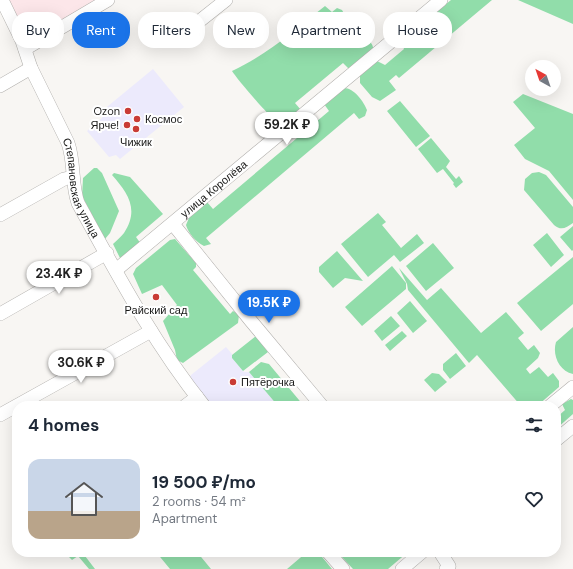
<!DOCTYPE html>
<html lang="en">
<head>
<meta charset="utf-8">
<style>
	:root { --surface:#fff; --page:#f2f2f3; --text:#1f2937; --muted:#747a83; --accent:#1a73e8 }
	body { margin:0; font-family:"DM Sans",sans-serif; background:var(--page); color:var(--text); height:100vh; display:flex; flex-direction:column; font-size:15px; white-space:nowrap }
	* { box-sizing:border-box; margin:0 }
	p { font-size:13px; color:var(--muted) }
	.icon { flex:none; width:22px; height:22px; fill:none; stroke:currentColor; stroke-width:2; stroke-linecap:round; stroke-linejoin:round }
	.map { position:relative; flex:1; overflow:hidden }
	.panel { position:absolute; left:12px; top:401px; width:549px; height:156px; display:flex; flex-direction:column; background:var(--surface); border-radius:16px; box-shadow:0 4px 16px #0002 }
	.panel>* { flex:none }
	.hud { position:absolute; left:12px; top:12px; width:549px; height:36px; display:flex; gap:8px }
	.needle { width:26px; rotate:320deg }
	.buttons { position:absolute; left:525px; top:60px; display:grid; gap:8px }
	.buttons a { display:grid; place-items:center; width:36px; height:36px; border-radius:50%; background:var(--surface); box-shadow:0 4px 16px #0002; font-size:20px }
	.price { position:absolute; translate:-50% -34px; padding:0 9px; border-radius:14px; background:#fff; color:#222; font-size:13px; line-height:26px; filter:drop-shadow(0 1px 2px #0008) }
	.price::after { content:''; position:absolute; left:50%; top:24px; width:12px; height:9px; margin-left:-6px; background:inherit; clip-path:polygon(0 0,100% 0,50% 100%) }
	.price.on { background:var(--accent); color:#fff }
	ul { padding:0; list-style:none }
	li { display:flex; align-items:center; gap:12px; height:100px; padding:0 16px }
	li span { display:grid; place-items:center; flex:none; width:112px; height:80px; border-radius:12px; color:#555 }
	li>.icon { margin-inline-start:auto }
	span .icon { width:48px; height:48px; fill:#fffc; stroke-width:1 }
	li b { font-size:17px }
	h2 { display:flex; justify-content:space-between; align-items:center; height:48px; padding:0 16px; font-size:17px }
	.pill { padding:0 14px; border-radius:16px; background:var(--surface); box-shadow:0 4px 16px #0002; font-size:14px; line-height:36px }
	.pill.on { background:var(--accent); color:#fff }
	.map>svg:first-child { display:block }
	.commercial { fill:#eceafc }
	.industrial { fill:#fce6e9 }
	.green { fill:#91ddaa }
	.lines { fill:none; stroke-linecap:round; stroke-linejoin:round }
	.minor-casing { stroke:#b1afac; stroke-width:14 }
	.minor { stroke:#fff; stroke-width:13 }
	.poi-dot { fill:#c93b35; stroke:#fff; stroke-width:1.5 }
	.labels { text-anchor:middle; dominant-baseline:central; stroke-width:4; stroke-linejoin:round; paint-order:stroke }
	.poi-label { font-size:11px; fill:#191918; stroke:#fff; text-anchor:end }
	.street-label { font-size:11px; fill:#191918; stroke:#fff }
</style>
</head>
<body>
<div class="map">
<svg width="573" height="569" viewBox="0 0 573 569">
	<rect width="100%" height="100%" fill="#f8f6f3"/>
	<path class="commercial" d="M153,69l31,38 -64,52 -4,-4 -7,2 -22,-26 15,-13v-7z
		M226,347l6,7v4l12,14h5l29,34h-70l-19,-27 2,-4z"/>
	<path class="industrial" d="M6,0h95l-72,43z"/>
	<path class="green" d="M451,0h41l-93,78 -3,-3 -7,6 7,9 -16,11 -8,-4 -12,-14v-8l17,-14 8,4 19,-16 -2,-5 1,-5z
		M518,0h55v24z
		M325,6l7,6 5,-4 5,2 4,7c-4,11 0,16 7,24l12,-3c6,4 8,6 9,14l-23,19 -8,-8 -48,40 6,7c-5,4 -14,15 -20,14 -8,-2 -44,-45 -49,-53 35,-16 64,-42 93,-65z
		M344,88c10,0 20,14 23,22l-2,6 -6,3 -5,-6 -148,125 5,6 -7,2c-8,-4 -16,-13 -18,-21l3,-7 18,-16 6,7 116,-98 -5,-7z
		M523,94l50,20v86l-24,-29 -24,-12 -11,-14 21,-17 -22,-26z
		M400,101l30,35 -14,11 -29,-36z
		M431,138l19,23 -4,6 10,12 3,-3 4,6 -7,6 -3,-4 1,-1 -11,-14 -6,4 -19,-24z
		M94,168h3l5,5 17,38 -9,22 -5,6 -23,-43 1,-18z
		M539,172l7,3 27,32v16c-7,5 -12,8 -19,2l-30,-35 1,-11 7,-6z
		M114,173l16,4 33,37 -27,23 5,7 -20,16 -8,-16c4,-4 8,-7 11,-11 16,-24 3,-41 -12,-58z
		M378,213l8,9 -4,3 19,23 16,-14 7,9 -24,19 -6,-7 -26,22 -27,-33z
		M573,226v24l-1,1 -12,-14z
		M547,233l17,22 -13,12 -18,-22z
		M175,239l21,24v4l-3,3 37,44 3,-3 6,4 -1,8 -55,40 -6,-3 -2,-10 -12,-29 14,-16 -15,-20 -20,9 -9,-20 3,-6 34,-28z
		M433,243l21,25 -28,23 -20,-25z
		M337,251l26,30 -18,-3 -12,10 -14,-16v-5z
		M573,257v47l-32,27 -24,-28z
		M392,266l14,17v6l-44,37 -17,-19z
		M399,268l28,32 14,-12 40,45 25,-21 18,21 -6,5 10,12 6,-5 6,8 -2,5 -12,11 4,5 9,-7 9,10 5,-4 6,8v6l-22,19h-16l-44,-51 -8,8 -61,-73 -1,-6z
		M410,301l17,20 -14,12 -16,-20z
		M391,316l9,10 -18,15 -8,-10z
		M573,327v47c-14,-3 -21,-19 -17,-32z
		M402,331l5,5 -17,15 -5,-6z
		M256,336l12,16 -25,19 -11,-13v-3z
		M456,353l10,13 -16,13 -7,-9v-6z
		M261,362l8,2 35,42h-26l-29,-34z
		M432,373l7,1 8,8 -12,10 -11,-12z
		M571,399l2,1v14l-17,15v-11l9,-8 -3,-6z
		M68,552h14l13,17h-6l-11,-13 -6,4 -4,-4z
		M156,552h41l14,17h-41z
		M307,552h11l14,17h-45z
		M341,552h67l-20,17h-35l-11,-12z"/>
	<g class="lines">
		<defs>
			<g id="minor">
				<path id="s1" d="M2,0l20,41 9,27 37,75c7,20 3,40 10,60 38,69 76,141 126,203"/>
				<path d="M197,23l29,-23"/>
				<path d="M25,49l83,-49"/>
				<path d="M0,86l31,-18"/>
				<path d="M0,215l64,-36 9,-2"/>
				<path d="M173,224l78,97 71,85"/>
				<path id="s2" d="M116,270l325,-270"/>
				<path d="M0,314l107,-61"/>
				<path d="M185,406l12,-9"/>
				<path d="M550,406l23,-19"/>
				<path d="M0,415l151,-84"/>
				<path d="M556,440l17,-14"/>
				<path d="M328,552l15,17"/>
				<path d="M440,552l9,14 -3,3"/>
				<path d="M402,569l20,-17"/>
			</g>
		</defs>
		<use href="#minor" class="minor-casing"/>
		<use href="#minor" class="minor"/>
	</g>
	<g class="poi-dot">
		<circle cx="128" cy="111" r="4"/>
		<circle cx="137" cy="119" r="4"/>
		<circle cx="127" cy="125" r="4"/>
		<circle cx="136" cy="129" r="4"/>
		<circle cx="156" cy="297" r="4"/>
		<circle cx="233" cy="382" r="4"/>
	</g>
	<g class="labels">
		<g class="poi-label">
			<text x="120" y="111">Ozon</text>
			<text x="145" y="119" text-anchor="start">Космос</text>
			<text x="119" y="125">Ярче!</text>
			<text x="136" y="142" text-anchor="middle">Чижик</text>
			<text x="156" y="310" text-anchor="middle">Райский сад</text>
			<text x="241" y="382" text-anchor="start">Пятёрочка</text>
		</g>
		<g class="street-label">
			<text stroke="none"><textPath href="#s1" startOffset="205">Степановская улица</textPath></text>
			<text stroke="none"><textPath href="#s2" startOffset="127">улица Королёва</textPath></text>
		</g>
	</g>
</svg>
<div class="buttons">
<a><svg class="needle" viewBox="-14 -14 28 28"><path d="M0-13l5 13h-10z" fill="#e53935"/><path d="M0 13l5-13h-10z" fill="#747a83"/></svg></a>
</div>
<b class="price" style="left:287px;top:146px">59.2K ₽</b>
<b class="price" style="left:59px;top:295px">23.4K ₽</b>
<b class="price on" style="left:269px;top:324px">19.5K ₽</b>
<b class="price" style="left:81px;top:384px">30.6K ₽</b>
<div class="hud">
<a class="pill">Buy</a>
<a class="pill on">Rent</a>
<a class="pill">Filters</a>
<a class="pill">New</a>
<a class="pill">Apartment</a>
<a class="pill">House</a>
</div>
<section class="panel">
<h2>4 homes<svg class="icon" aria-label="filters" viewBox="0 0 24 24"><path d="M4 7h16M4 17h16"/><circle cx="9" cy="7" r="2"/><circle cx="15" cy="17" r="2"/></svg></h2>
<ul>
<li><span style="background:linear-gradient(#c9d6e8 65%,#b9a48a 0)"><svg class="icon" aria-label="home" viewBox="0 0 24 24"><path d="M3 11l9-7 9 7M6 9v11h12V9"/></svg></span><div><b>19 500 ₽/mo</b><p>2 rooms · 54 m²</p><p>Apartment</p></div><svg class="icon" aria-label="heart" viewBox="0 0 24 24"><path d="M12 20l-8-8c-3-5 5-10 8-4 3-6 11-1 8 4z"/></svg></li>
</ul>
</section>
</div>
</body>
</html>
